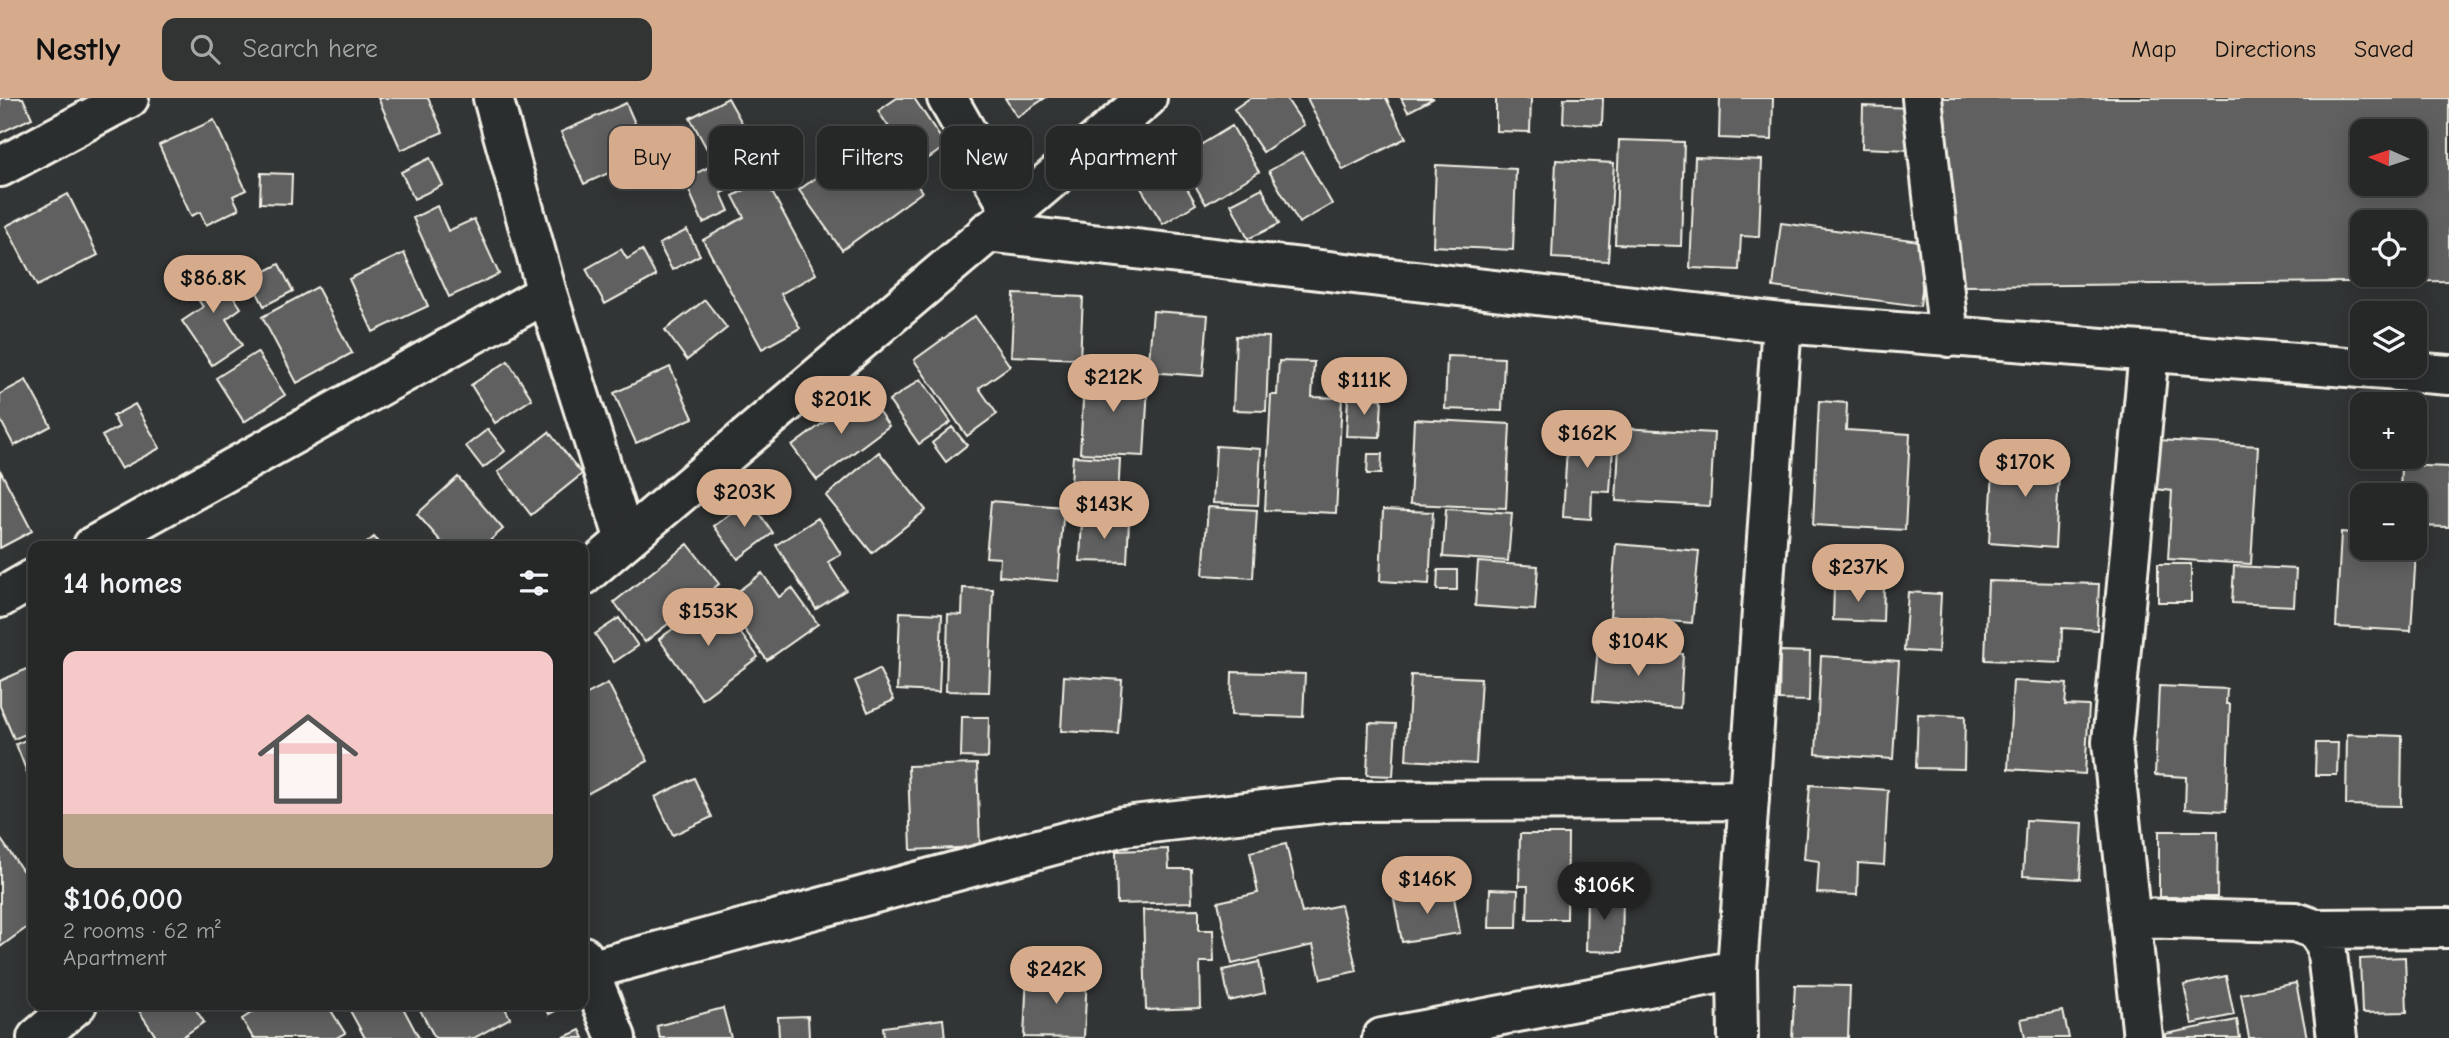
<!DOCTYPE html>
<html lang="en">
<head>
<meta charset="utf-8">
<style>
	:root { --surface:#262828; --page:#323434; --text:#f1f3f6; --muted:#a4a6a8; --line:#424445; --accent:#d6ab8b }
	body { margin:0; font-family:"Comic Neue",sans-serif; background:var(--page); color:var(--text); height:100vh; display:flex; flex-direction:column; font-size:26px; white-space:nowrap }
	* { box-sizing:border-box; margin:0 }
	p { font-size:23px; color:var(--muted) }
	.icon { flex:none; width:38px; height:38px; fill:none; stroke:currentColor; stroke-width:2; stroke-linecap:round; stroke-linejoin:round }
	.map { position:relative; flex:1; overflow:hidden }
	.sheet { position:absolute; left:28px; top:443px; width:560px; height:469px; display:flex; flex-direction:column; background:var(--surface); border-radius:14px; box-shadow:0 4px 18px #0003,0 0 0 2px var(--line) }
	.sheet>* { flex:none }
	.hud { position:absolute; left:609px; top:28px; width:665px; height:63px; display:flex; gap:14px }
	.needle { width:46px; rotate:273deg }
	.controls { position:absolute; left:2350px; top:21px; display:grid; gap:14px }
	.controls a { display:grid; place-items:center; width:77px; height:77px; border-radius:14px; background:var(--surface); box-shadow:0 4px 18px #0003,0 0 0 2px var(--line); font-size:35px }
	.price { position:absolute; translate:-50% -60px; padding:0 16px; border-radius:24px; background:var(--accent); color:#111; font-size:23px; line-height:46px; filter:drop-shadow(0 2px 4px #0008) }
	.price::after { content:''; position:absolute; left:50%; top:42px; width:21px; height:16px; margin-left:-10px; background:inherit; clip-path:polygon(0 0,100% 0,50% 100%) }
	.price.current { background:#222; color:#fff }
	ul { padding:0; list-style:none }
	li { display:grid; align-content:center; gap:14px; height:371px; padding:0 35px }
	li+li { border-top:2px solid var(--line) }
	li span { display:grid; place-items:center; height:217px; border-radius:14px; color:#555 }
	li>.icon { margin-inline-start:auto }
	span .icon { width:126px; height:126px; fill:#fffc; stroke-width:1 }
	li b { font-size:30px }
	h2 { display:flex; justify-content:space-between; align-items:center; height:84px; padding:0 35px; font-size:30px }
	.tag { padding:0 24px; border-radius:14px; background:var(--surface); box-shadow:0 4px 18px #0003,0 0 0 2px var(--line); font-size:24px; line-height:63px }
	.tag.current { background:var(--accent); color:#111 }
	header { display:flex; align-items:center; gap:42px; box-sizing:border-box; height:98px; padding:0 35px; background:var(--accent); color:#111 }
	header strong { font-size:33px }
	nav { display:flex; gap:38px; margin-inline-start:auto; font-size:24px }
	.search { width:490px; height:63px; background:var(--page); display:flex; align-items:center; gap:18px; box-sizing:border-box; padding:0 24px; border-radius:14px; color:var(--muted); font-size:26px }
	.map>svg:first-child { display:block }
	.building { fill:#5f605f; stroke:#f4f1e8; stroke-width:2; fill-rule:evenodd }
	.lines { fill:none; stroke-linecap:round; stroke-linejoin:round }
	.minor-casing { stroke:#f4f1e8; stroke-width:44 }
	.highway-casing { stroke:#f4f1e8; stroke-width:44 }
	.minor { stroke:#2a2d2e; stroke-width:38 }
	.highway { stroke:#2a2d2e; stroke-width:38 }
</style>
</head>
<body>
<header>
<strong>Nestly</strong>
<div class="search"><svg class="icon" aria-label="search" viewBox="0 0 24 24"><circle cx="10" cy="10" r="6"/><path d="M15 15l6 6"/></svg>Search here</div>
<nav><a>Map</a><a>Directions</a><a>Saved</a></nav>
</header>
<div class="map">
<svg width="2449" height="940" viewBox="0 0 2449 940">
	<rect width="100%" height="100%" fill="#323535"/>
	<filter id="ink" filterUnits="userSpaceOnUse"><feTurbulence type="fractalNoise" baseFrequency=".0143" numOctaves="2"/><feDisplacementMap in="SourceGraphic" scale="14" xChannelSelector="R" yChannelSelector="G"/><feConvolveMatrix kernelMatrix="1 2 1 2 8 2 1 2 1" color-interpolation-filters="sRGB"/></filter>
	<g filter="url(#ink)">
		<path class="building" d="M0,0h23l9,20 -32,15z
			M378,0h50l15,34 -42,18z
			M728,0l23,41 -38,21 -23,-42z
			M897,0h17l32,48 -30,21 -38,-56z
			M1005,0h40l-28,19z
			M1250,0h36l18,27 -41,27 -29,-43z
			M1307,0h79l20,40 -63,32z
			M1401,0h33l-26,14z
			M1496,0h35l-1,34 -34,-1z
			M1564,0h39l-1,27 -39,-2z
			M1720,0h53l-1,42 -53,-2z
			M1942,0h507v183l-485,5zM2362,33h53v53h-53zM2362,124h53v53h-53z
			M626,5l23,52 -65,29 -23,-52z
			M1863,8l48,2 -1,42 -48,-2z
			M214,22l32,70 -13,6 6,13 -33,16 -6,-13 -9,4 -32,-71z
			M1232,28l27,46 -53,32 -27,-46z
			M879,34l43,60 -80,58 -43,-60z
			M1619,42l65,2 -3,104 -66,-2z
			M1302,54l30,52 -33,19 -30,-52z
			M736,56l13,26 -28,13 8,18 -26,12 -19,-44z
			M1695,59l67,3 -3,77 -18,-1 -2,34 -49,-2z
			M430,60l13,27 -29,14 -13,-27z
			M1170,61l26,45 -33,20 -27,-44z
			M1556,62l58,3 -6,98 -56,-3z
			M1436,67l80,4 -3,81 -80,-4z
			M261,75l31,1 -1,30 -31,-1z
			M765,81l51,95 -35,20 19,34 -38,21 -59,-109 41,-23 -11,-21z
			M1262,90l17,36 -31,15 -17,-35z
			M68,96l30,61 -61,31 -31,-60z
			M437,108l11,25 26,-12 25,55 -50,23 -36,-79z
			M1781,125l147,19 -8,64 -147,-19z
			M687,132l13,25 -28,15 -13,-26z
			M621,151l6,10 15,-9 14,26 -51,28 -19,-35z
			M404,155l24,53 -55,26 -24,-53z
			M211,164l30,46 -15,11 16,26 -30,20 -30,-44 21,-14 -18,-28z
			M279,166l14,27 -29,15 -14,-27z
			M317,189l35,66 -55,30 -35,-66z
			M1014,196l69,3 -3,62 -69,-3z
			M705,202l22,28 -40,32 -22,-30z
			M1153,213l55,4 -5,61 -55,-4z
			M975,218l35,50 -31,22 18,26 -30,22 -53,-76z
			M1236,238l33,1 -3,74 -33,-1z
			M257,254l28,43 -41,27 -28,-44z
			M1447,258l57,2 -2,53 -57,-2z
			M508,263l24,38 -37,24 -24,-38z
			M1279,263l35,1 -2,35 30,1 -6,115 -71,-3 6,-115h6z
			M1093,267l34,1 -1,19 22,1 -4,70 -64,-3 4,-70h8z
			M670,269l23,51 -57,25 -22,-50z
			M921,281l30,43 -32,22 -30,-43z
			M26,282l25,46 -37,20 -14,-27v-25z
			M865,294l24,34 -72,54 -25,-34z
			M1348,299l34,2 -2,38 -34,-1z
			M1819,303l28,2 -1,27 64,4 -5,96 -92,-5z
			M135,306l25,44 -39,21 -19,-33 17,-9 -6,-11z
			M1414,321l96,5 -4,84 -96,-4z
			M952,329l15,18 -21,17 -14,-19z
			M1620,330l94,5 -4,73 -94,-5z
			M488,331l17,22 -22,17 -17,-22z
			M1568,331l46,3 -4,60 -18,-1 -1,28 -28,-2z
			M549,334l33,42 -51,41 -33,-43z
			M2159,342l99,6 -7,118 -83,-5 4,-68 -16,-2z
			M1216,348l45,3 -3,56 -45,-2z
			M1994,353l66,4 -5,93 -66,-5z
			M879,354l47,58 -54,43 -46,-57z
			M1368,356h14l-1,20h-14z
			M1073,358l47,3 -2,40 -48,-4z
			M2401,367l48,2v60l-34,-1v-31h-15z
			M0,372l32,61 -32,17z
			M458,379l45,52 -19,17h-39l-28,-32z
			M750,402l23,33 -35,26 -24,-33z
			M991,403l73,6 -6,74 -59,-5 1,-18 -14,-1z
			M1208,409l49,3 -4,68 -50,-3z
			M1446,411l66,4 -4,48 -65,-4z
			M1383,412l50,2 -4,72 -49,-3z
			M818,420l23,36 -13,8 18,28 -30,19 -40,-64z
			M1082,421l47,2 -2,41 -47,-1z
			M2341,434l21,2v14h53l2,-11 -6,94 -75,-4z
			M374,439l8,9h-19z
			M688,446l31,40 -74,58 -31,-40z
			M1616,446l83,7 -7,72 -82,-7z
			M1478,464l60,4 -3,44 -60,-4z
			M2158,466h33v38h-33z
			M2234,468l62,3 -2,37 -62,-3z
			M1438,472h19v20h-20z
			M762,475l17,24 13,-9 26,36 -51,36 -43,-58z
			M1988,483l111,3 -2,46 -35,-2 -1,35 -76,-3z
			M1834,488l50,2 -1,34 -50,-2z
			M963,490l30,1 -4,103 -43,-1 2,-77 14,1z
			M1908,494l33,2 -3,59 -34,-2z
			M715,500l43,59 -56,42 -43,-60z
			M900,514l42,2 -3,78 -42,-2z
			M619,520l19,28 -24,16 -19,-28z
			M1598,549l85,7 -3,54 -87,-7z
			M1780,553l30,1 -1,49 -30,-1z
			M1821,558l78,5 -6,98 -77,-5z
			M29,570l4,9v54l-19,8 -14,-33v-25z
			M879,571l15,31 -26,12 -13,-31z
			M1232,574l73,2 -2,43 -72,-2z
			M1411,577l70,3 -5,86 -70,-4z
			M1064,578l58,4 -4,54 -57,-3z
			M2013,583l54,3 -2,21 24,1 -4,68 -77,-5z
			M608,585l40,78 -65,35v-100z
			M2159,588l68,3 -1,15h4l-4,107 -41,-2 1,-32 -31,-2z
			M1918,616l47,2 -1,53 -48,-1z
			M962,619h27l-1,41 -27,-1z
			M1369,625l27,1 -3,52 -26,-1z
			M2347,636l55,2 -1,70 -55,-1z
			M33,639v51l-17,-44z
			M2316,645h22l-1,32h-22z
			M977,666l3,83 -69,3 -3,-84z
			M694,680l18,39 -39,18 -18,-38z
			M1810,687l78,5 -4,75 -26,-2 -1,32 -40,-2 2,-32 -15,-2z
			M2026,722l57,3 -3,56 -57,-3z
			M2159,733h59l-1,66h-58z
			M1520,736h48l-1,85h-40l1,-33h-9z
			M0,740l33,48v37l-33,24z
			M1286,746l16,69 39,-8 16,66 -36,8 -8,-34 -81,19 -14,-62 40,-9 -8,-41z
			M1168,751l1,20h22l1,33 -75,2 -1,-53z
			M1490,791l28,1 -1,38h-28z
			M1453,793l7,42 -58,9 -8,-43z
			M1587,795l36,1 -1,58 -36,-1z
			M1199,811v21h14l1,32h-14l1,46 -55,2 -3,-100z
			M2405,859l2,55 -45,1 -2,-54z
			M1259,864l6,31 -36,8 -6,-31z
			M1027,875l60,1 -3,64 -60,-1z
			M2226,878l8,39 -42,9 -8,-39z
			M2296,885l11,55h-58l-8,-44z
			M1795,887l55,1 -2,52h-56z
			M141,906h51l12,18 -23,16h-24l-20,-30z
			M265,906h62l18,29 -9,5h-83l-11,-19z
			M352,906h49l18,34h-54l-17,-31z
			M417,906h86l7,14 -36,20h-39z
			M545,906h24l-20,10z
			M723,910l8,30h-71l-3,-12z
			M2063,913l6,27h-44l-4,-19z
			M808,918l1,22h-30l-1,-21z
			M943,921l2,19h-61l-1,-11z
			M2237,922l3,18h-75v-4z
			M580,932l4,8h-22z"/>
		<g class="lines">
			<defs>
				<path id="minor" d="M493,0l54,195 78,247
					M947,0l65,114
					M1922,0l27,239
					M0,69l129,-69
					M987,134l795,91 667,52
					M93,448l454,-253
					M0,500l33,-19
					M2130,820l165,4 20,7 11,16 11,93
					M2315,831l134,-1
					M583,858l33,82
					M589,872l535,-144 218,-25 407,-1
					M1382,940l355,-68
					M1738,940l-1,-68 45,-647
					M2143,940l-31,-296 37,-390"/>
				<path id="highway" d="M583,478l564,-478
					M37,940l40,-34"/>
			</defs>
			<use href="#minor" class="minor-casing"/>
			<use href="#highway" class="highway-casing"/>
			<use href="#minor" class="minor"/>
			<use href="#highway" class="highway"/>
		</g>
	</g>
</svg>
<div class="controls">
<a><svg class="needle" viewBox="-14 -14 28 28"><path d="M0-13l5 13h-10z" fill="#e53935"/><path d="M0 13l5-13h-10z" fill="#a4a6a8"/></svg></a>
<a><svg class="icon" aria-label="locate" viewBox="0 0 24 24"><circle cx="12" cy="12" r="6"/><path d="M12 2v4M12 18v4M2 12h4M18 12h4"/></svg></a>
<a><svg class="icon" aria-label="layers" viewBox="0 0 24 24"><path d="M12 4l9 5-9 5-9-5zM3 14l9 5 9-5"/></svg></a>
<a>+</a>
<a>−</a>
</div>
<b class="price" style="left:213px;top:217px">$86.8K</b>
<b class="price" style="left:1113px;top:316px">$212K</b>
<b class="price" style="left:1364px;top:319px">$111K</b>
<b class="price" style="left:841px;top:338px">$201K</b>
<b class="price" style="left:1587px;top:372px">$162K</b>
<b class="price" style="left:2025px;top:401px">$170K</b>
<b class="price" style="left:744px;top:431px">$203K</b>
<b class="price" style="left:1104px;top:443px">$143K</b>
<b class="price" style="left:1858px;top:506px">$237K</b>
<b class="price" style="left:708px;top:550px">$153K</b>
<b class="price" style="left:1638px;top:580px">$104K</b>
<b class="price" style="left:1427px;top:818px">$146K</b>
<b class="price current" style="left:1604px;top:824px">$106K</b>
<b class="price" style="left:1056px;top:908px">$242K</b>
<div class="hud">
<a class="tag current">Buy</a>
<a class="tag">Rent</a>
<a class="tag">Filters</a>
<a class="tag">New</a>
<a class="tag">Apartment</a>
</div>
<section class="sheet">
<h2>14 homes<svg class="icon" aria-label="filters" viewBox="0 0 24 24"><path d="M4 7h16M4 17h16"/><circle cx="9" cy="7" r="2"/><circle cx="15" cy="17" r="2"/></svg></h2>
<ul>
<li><span style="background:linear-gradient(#f6c9c9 75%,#b9a48a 0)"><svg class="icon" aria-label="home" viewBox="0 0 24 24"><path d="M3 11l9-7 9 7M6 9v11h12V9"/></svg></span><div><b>$106,000</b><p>2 rooms · 62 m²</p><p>Apartment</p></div></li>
</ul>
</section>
</div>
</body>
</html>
